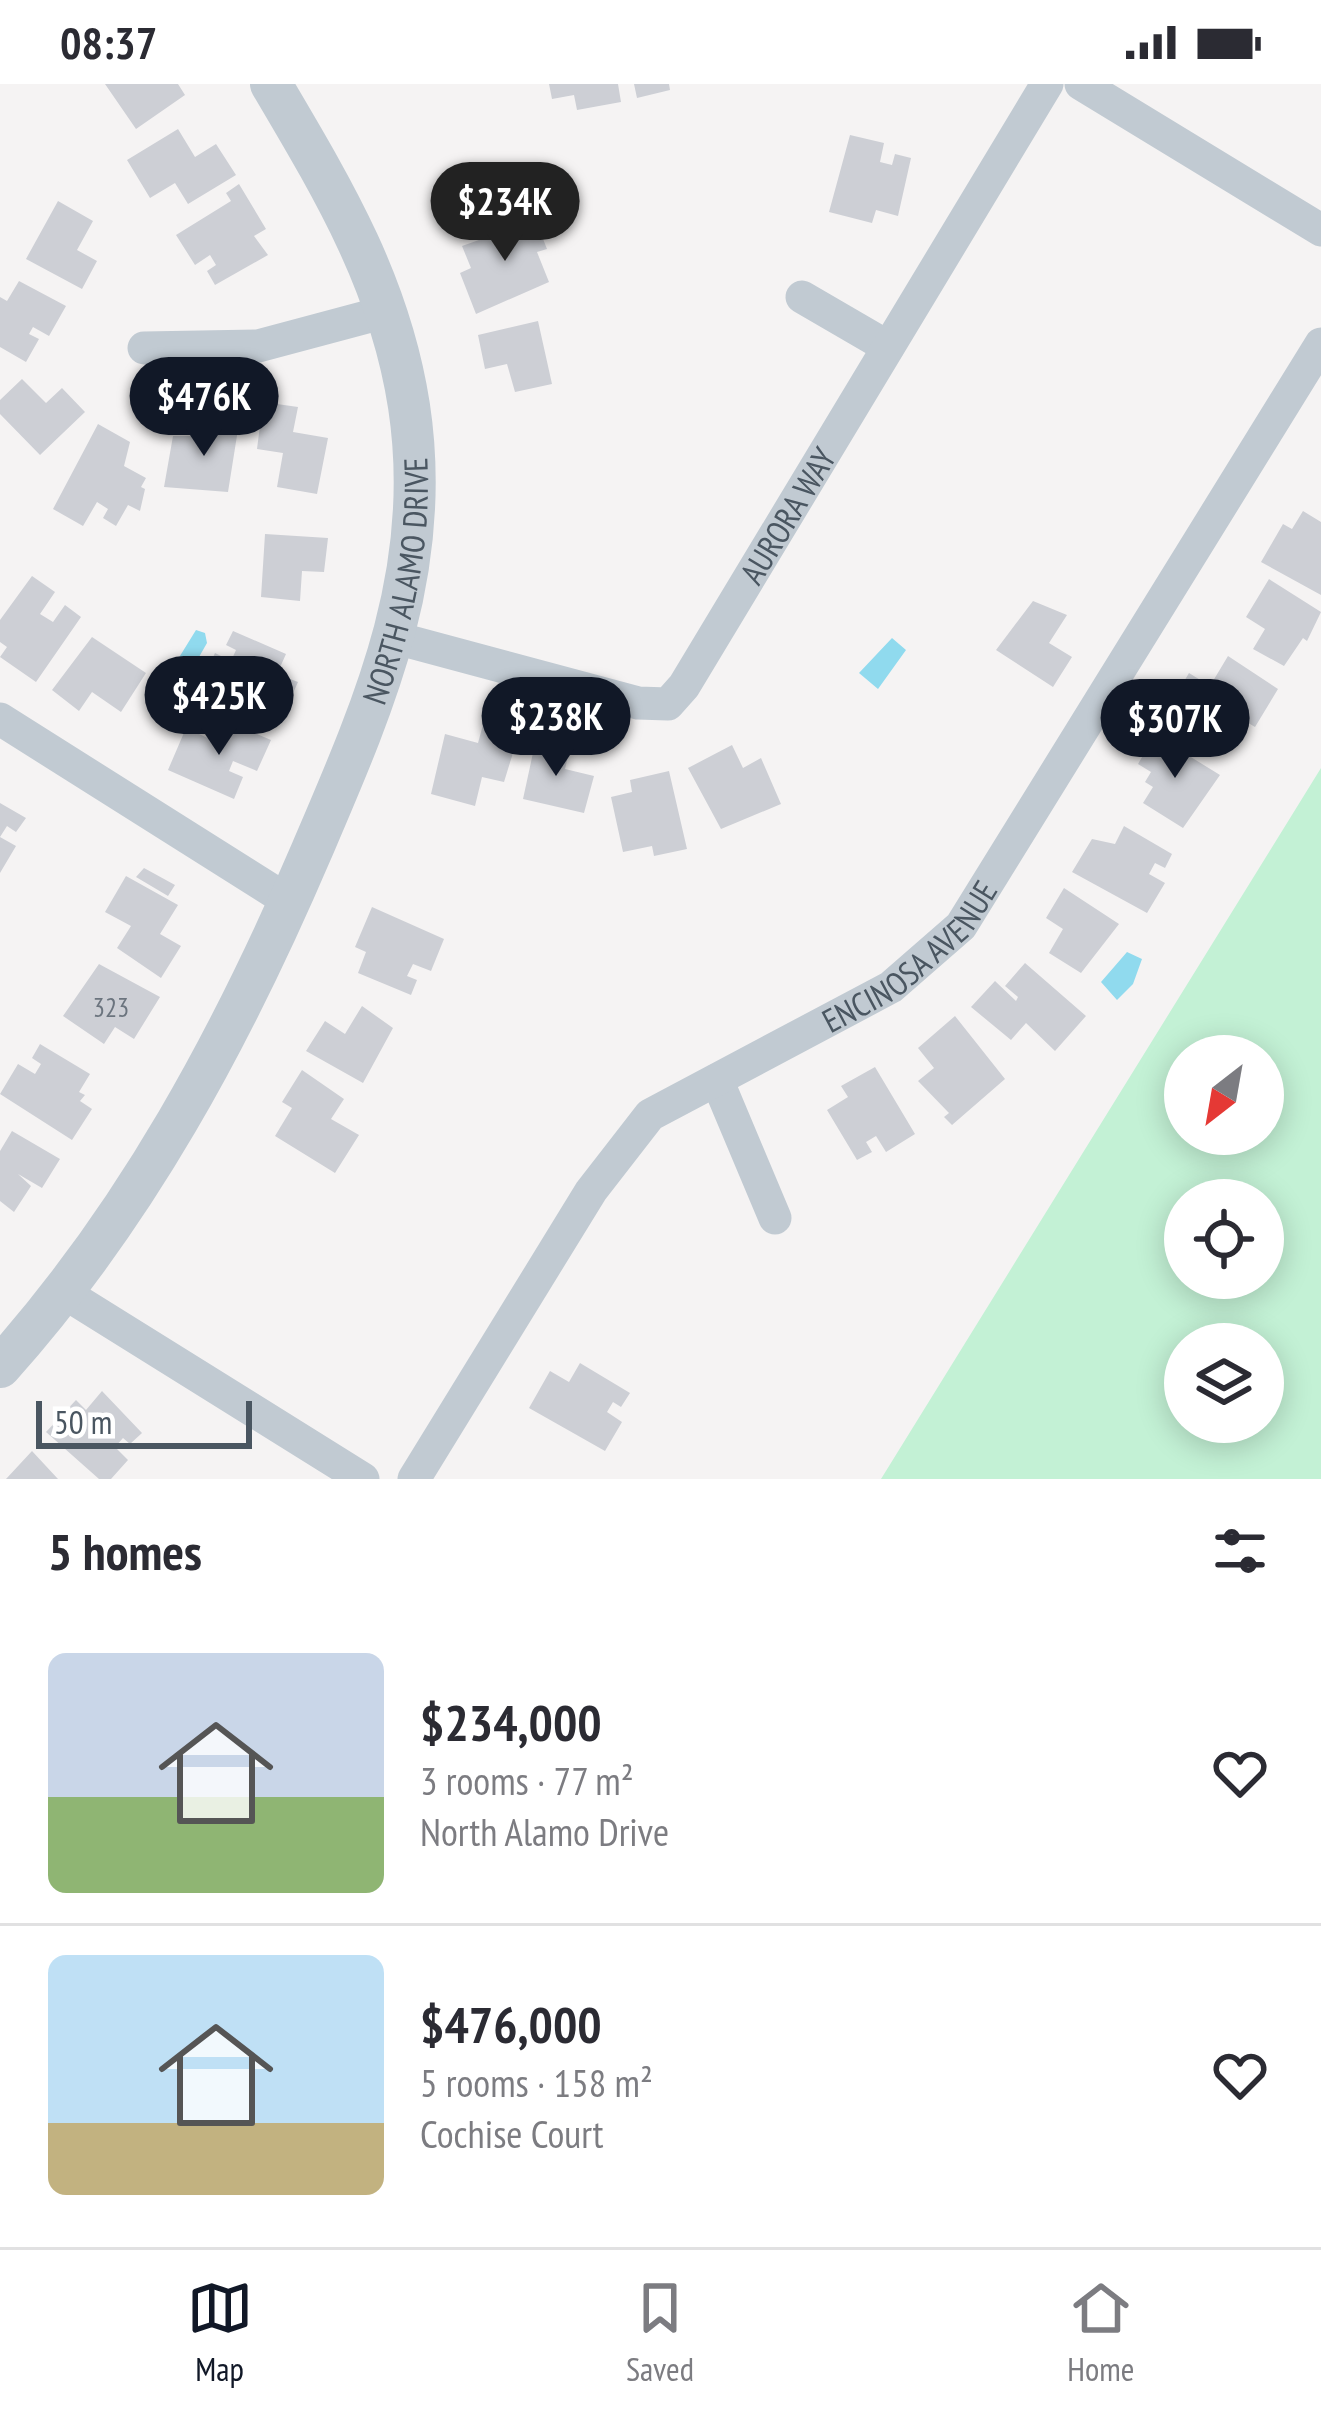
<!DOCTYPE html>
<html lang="en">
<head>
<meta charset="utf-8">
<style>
	:root { --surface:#fff; --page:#f7f7f7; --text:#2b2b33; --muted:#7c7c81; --line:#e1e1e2; --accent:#111827 }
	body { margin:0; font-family:"PT Sans Narrow",sans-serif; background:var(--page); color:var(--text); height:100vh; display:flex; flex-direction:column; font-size:45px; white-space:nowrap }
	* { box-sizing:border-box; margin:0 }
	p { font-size:39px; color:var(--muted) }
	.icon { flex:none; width:66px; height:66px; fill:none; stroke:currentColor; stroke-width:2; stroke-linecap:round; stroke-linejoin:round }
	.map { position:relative; height:1395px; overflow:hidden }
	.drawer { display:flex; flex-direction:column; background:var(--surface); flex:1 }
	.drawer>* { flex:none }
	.needle { width:78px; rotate:211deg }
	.tools { position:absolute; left:1164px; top:951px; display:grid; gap:24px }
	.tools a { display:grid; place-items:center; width:120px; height:120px; border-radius:50%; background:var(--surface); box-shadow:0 6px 30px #0003; font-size:60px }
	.scale { position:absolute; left:36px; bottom:30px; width:216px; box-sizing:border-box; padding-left:12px; border:6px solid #4a5661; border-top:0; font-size:33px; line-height:42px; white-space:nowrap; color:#4a5661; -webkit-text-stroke:9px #fff; paint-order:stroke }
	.price { position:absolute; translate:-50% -102px; padding:0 27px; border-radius:42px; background:var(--accent); color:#fff; font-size:39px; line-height:78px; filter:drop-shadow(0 3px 6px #0008) }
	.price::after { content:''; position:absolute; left:50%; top:72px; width:36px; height:27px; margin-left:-18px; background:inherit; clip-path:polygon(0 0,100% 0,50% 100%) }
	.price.on { background:#222; color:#fff }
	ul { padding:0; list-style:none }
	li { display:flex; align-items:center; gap:36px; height:300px; padding:0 48px }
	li+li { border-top:3px solid var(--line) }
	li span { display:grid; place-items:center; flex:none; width:336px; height:240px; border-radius:18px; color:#555 }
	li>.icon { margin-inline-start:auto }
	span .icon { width:144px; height:144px; fill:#fffc; stroke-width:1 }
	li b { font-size:51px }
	h2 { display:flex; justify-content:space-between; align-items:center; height:144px; padding:0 48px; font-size:51px }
	.status { display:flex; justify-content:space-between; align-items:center; height:84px; padding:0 60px; background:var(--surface); direction:ltr }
	.status svg { height:33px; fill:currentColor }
	.dock { display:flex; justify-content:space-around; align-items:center; height:168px; border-top:3px solid var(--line); background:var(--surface); font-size:33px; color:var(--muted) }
	.dock a { display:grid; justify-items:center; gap:6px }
	.dock .on { color:var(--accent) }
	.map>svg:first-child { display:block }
	.green { fill:#c3f1d5; fill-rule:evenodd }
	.water { fill:#90daee }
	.building { fill:#cdcfd5 }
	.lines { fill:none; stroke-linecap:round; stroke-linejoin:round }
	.minor { stroke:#c1cad2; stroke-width:33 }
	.tertiary { stroke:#c1cad2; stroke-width:42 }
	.labels { text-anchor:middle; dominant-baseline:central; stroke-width:9; stroke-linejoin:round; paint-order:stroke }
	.number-label { font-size:27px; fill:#6b747e }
	.street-label { font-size:33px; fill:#4a5661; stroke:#fff }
</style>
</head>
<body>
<div class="status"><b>08:37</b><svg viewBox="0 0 49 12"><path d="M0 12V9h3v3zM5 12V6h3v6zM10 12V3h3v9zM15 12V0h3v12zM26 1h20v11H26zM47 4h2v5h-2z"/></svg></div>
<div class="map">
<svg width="1321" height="1395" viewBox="0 0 1321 1395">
	<rect width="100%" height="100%" fill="#f5f3f3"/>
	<path class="green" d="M1321,684v711h-440zM1185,972h78v78h-78zM1185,1116h78v78h-78zM1185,1260h78v78h-78z"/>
	<path class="water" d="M196,546l9,3 2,10 -20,35 -10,-4 -2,-10z
		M892,554l14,12 -28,39 -19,-16z
		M1127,868l15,7 -9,25 -16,16 -16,-18z"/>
	<path class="building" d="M105,0h73l7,11 -49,34z
		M549,0h69l3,18 -44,8 -3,-15 -22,4z
		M634,0h35l1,6 -33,8z
		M178,45l17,28 21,-13 20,31 -48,29 -13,-21 -25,15 -23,-38z
		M850,51l34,8 -4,19 12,3 3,-11 16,4 -13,58 -22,-6 -4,13 -43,-11z
		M239,100l27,45 -12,7 14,19 -53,30 -8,-14 9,-6 -6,-10 -15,10 -19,-30 55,-34 -5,-8z
		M58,117l35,20 -16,29 20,11 -15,28 -56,-30z
		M532,127l15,38 -10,3 12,30 -73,32 -16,-41 11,-5 -9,-22 51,-18 -3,-8z
		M19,197l47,25 -17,30 -16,-9 -4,7 10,5 -13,23 -26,-15v-50l7,4z
		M538,237l14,63 -37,8 -8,-28 -22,5 -7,-34z
		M22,295l24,24 16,-15 23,24 -45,43 -40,-41v-14z
		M263,318l35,5 -5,25 35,6 -11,56 -40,-7 6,-34 -26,-4z
		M209,334l30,5 -11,69 -64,-5 9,-51h33z
		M98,340l32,18 -6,24 22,12 -5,9 4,2 -5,22 -12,-6 -12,21 -13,-8 5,-9 -11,-7 -14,24 -30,-17z
		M1303,427l18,11v73l-60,-33 22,-38 9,5z
		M265,450l63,4 -4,34 -22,-1 -2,30 -39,-4z
		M32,492l23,16 -15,22 13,8 12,-17 16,12 -45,65 -36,-25 7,-10 -7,-5v-22z
		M1269,495l52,33 -14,29 -4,-3 -19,28 -31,-17 12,-20 -19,-12z
		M1033,517l34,14 -18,28 23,14 -19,30 -57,-37z
		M233,547l53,23 -9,20 21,8 -18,40 -80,-37 15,-32 16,8 5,-11 -10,-5z
		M92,553l54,36 -25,39 -29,-20 -13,19 -27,-21z
		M1228,572l50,33 -23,38 -25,-15 -12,19 -48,-26 19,-32 21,13z
		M484,637l36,9 -16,52 -22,-5 -7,29 -44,-12 14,-60 33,9z
		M231,639l40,17 -14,31 -24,-10 -4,10 14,6 -9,22 -66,-29 18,-42 26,12 4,-7 9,3z
		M1155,651l65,40 -37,53 -40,-25 10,-16 -8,-5 6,-10 -13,-8z
		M536,655l34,9 -5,21 29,7 -10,37 -61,-14z
		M732,661l11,23 18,-10 20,46 -60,25 -33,-61z
		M669,687l18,78 -33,7 -2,-10 -29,6 -12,-55 21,-5 -2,-12z
		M0,719l26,15 -10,14 -9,-6 -7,11z
		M1124,742l48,28 -7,14 -10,-5 -6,11 16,9 -18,30 -75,-41 20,-33 23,5z
		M0,753l16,9 -16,27z
		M144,784l31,17 -7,11 -32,-19z
		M126,792l52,29 -18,29 21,12 -20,32 -44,-30 14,-22 -26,-14z
		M1064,804l55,36 -38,49 -32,-20 14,-24 -17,-11z
		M372,823l72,32 -13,32 -18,-7 -6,12 10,4 -6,15 -53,-22 8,-21 -11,-5z
		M1025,879l61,53 -31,35 -29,-28 -15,17 -40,-33 24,-26 21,20 2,-4 -13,-11z
		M99,880l61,33 -26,42 -19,-12 -11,17 -41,-28z
		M362,922l31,22 -30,55 -57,-32 19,-30 20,13z
		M955,932l50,63 -53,46 -8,-8 5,-4 -31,-32 16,-13 -16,-20z
		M40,960l50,30 -11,18 6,3 -5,6 12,8 -20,31 -72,-46 18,-30 17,10 6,-10 -9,-6z
		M875,983l40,67 -29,18 -10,-16 -10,6 6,10 -15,8 -30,-50 21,-13 -7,-11z
		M302,986l42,29 -13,20 28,16 -24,38 -60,-37 17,-28 -10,-6z
		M12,1047l48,28 -18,29 -24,-14 13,12 -17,26 -14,-11v-50z
		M580,1279l50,30 -9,14 -8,-5 -6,10 15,10 -17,29 -76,-43 21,-37 19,11z
		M102,1307l40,42 -12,11 -7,-6 -8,9 13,13 -17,19h-12l-53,-47 30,-32 10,10z
		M32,1367l26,28h-52z"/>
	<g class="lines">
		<g class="minor">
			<path d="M1081,0l240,146"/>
			<path d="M802,213l86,50"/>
			<path d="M144,264l114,-2 131,-35"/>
			<path id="s1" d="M396,554l242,65 30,1 16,-18 363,-602"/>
			<path d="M0,635l290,183"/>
			<path d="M717,996l58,138"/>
			<path d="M63,1208l300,187"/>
			<path id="s2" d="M414,1395l177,-288 59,-76 241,-128 70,-61 360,-582"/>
		</g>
		<path class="tertiary" id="s3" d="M0,1283c137,-153 232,-330 312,-517 63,-147 122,-280 97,-444 -19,-123 -76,-217 -138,-322"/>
	</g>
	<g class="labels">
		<g class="number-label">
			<text x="111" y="923">323</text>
		</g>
		<g class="street-label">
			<text stroke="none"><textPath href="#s1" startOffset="504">AURORA WAY</textPath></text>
			<text stroke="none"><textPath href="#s3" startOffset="891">NORTH ALAMO DRIVE</textPath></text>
			<text stroke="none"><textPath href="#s2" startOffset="741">ENCINOSA AVENUE</textPath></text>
		</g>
	</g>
</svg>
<div class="tools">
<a><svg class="needle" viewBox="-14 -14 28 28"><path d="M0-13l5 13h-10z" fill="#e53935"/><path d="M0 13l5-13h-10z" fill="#7c7c81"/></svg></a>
<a><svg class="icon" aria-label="locate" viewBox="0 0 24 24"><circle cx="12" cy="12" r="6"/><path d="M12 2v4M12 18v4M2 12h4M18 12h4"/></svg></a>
<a><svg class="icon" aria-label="layers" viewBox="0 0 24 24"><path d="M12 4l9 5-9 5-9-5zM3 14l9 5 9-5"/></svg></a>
</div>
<div class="scale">50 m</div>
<b class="price on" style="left:505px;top:180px">$234K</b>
<b class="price" style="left:204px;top:375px">$476K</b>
<b class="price" style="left:219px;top:674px">$425K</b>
<b class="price" style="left:556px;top:695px">$238K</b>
<b class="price" style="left:1175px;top:697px">$307K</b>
</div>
<section class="drawer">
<h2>5 homes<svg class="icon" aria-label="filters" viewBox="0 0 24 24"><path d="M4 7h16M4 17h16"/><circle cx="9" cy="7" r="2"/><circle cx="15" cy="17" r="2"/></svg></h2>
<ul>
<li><span style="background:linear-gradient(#c9d6e8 60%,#8fb573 0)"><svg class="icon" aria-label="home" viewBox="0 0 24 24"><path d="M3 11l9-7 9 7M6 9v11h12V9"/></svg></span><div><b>$234,000</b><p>3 rooms · 77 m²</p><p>North Alamo Drive</p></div><svg class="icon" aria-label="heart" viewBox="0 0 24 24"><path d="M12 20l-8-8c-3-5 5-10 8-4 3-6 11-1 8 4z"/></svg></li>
<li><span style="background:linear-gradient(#bfe0f5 70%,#c2b280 0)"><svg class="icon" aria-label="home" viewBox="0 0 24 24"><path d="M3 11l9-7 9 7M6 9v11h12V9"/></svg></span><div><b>$476,000</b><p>5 rooms · 158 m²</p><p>Cochise Court</p></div><svg class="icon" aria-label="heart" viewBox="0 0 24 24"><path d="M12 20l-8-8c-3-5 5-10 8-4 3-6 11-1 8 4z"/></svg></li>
</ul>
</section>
<nav class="dock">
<a class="on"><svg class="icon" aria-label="map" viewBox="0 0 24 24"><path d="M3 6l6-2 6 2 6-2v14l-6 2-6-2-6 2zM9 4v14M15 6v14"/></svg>Map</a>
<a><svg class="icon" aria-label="saved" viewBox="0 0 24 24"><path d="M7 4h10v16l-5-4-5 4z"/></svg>Saved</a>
<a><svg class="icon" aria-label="home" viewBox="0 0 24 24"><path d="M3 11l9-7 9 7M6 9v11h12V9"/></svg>Home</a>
</nav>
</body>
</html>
